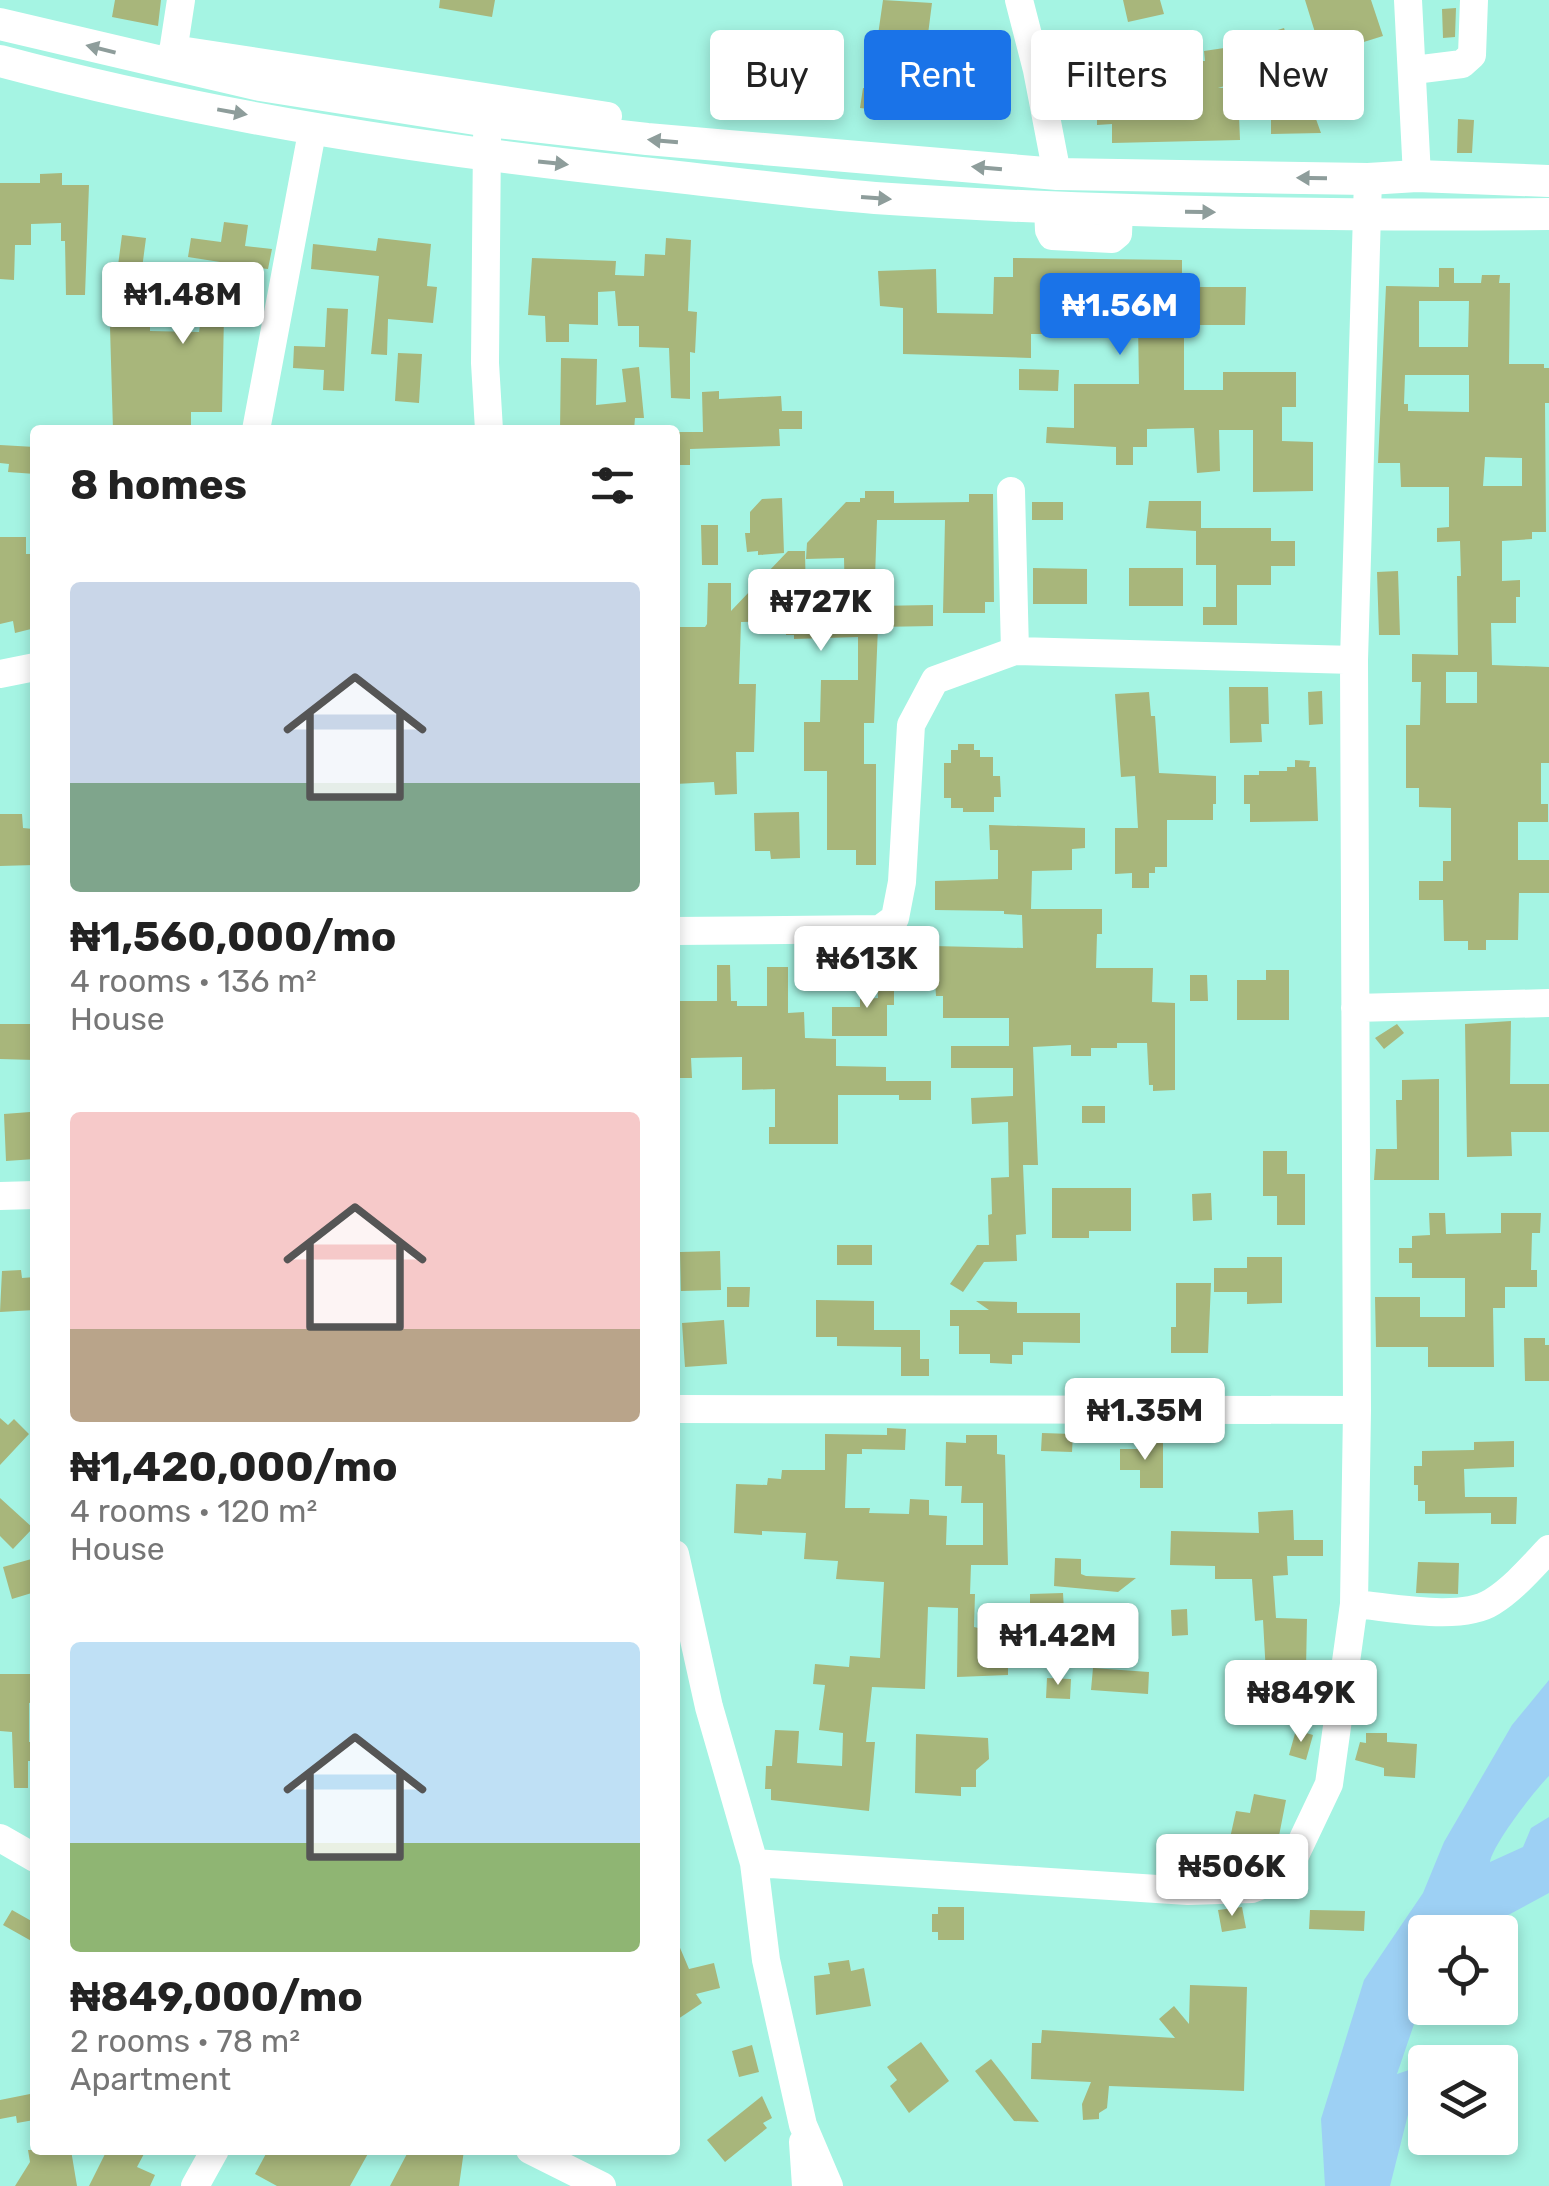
<!DOCTYPE html>
<html lang="en">
<head>
<meta charset="utf-8">
<style>
	:root { --surface:#fff; --page:#f2f2f2; --text:#222; --muted:#767676; --accent:#1a73e8 }
	body { margin:0; font-family:Rubik,sans-serif; background:var(--page); color:var(--text); height:100vh; display:flex; flex-direction:column; font-size:38px; white-space:nowrap }
	* { box-sizing:border-box; margin:0 }
	p { font-size:32px; color:var(--muted) }
	.icon { flex:none; width:55px; height:55px; fill:none; stroke:currentColor; stroke-width:2; stroke-linecap:round; stroke-linejoin:round }
	.map { position:relative; flex:1; overflow:hidden }
	.panel { position:absolute; left:30px; top:425px; width:650px; height:1730px; display:flex; flex-direction:column; background:var(--surface); border-radius:10px; box-shadow:0 5px 15px #0003 }
	.panel>* { flex:none }
	.hud { position:absolute; left:710px; top:30px; width:688px; height:90px; display:flex; gap:20px }
	.controls { position:absolute; left:1408px; top:1915px; display:grid; gap:20px }
	.controls a { display:grid; place-items:center; width:110px; height:110px; border-radius:10px; background:var(--surface); box-shadow:0 5px 15px #0003; font-size:50px }
	.price { position:absolute; translate:-50% -85px; padding:0 22px; border-radius:10px; background:#fff; color:#222; font-size:32px; line-height:65px; filter:drop-shadow(0 2px 5px #0008) }
	.price::after { content:''; position:absolute; left:50%; top:60px; width:30px; height:22px; margin-left:-15px; background:inherit; clip-path:polygon(0 0,100% 0,50% 100%) }
	.price.selected { background:var(--accent); color:#fff }
	ul { padding:0; list-style:none }
	li { display:grid; align-content:center; gap:20px; height:530px; padding:0 40px }
	li span { display:grid; place-items:center; height:310px; border-radius:10px; color:#555 }
	li>.icon { margin-inline-start:auto }
	span .icon { width:180px; height:180px; fill:#fffc; stroke-width:1 }
	li b { font-size:42px }
	h2 { display:flex; justify-content:space-between; align-items:center; height:120px; padding:0 40px; font-size:42px }
	.chip { padding:0 35px; border-radius:10px; background:var(--surface); box-shadow:0 5px 15px #0003; font-size:35px; line-height:90px }
	.chip.selected { background:var(--accent); color:#fff }
	.map>svg:first-child { display:block }
	.water { fill:#9dd0f4 }
	.building { fill:#a8b67b; fill-rule:evenodd }
	.lines { fill:none; stroke-linecap:round; stroke-linejoin:round }
	.minor { stroke:#fff; stroke-width:28 }
	.major { stroke:#fff; stroke-width:32 }
	.oneway { fill:#8e9d9b }
</style>
</head>
<body>
<div class="map">
<svg width="1549" height="2186" viewBox="0 0 1549 2186">
	<rect width="100%" height="100%" fill="#a5f4e3"/>
	<path class="water" d="M1549,1680v96c-15,15 -56,68 -59,86l33,-15 8,-19 18,-11v76l-52,28 -15,11h-57v60l-28,82 15,-5 3,18 -25,99h-65l-4,-67 43,-139 59,-87 21,-51 68,-117z"/>
	<path class="building" d="M115,0h46l-3,26 -46,-9z
		M440,0h55l-3,17 -53,-9z
		M883,0l49,3 -5,39 -49,-7z
		M1123,0h37l4,14 -36,8z
		M1305,0h66l12,36 -61,19z
		M1456,8l-1,29 -12,1 -1,-29z
		M1284,28l5,16 -10,4 1,21 -62,19 86,-2 17,47 -50,1v-18h-32l1,24 -128,3v-19l-15,1v-45l50,-3v4h53l-3,-20h8l-1,-10 54,-8 -2,-6z
		M759,76l22,2 -2,14 -22,-2z
		M863,88l25,4 -3,19 -25,-3z
		M1458,119l16,1 -2,33h-15z
		M62,173v12h27l-4,110h-19l-1,-54h-4v-18l-30,1v21h-16l-1,35 -14,-1v-96h40v-9z
		M224,222l24,3 -3,21 27,3 -4,20 -27,-3 -4,30 26,4 -4,20 -35,-5 -2,97h-31v18h-78l-3,-103 40,-1v5l49,1 6,-41 11,1 4,-30 -32,-5 3,-19 30,4z
		M122,235l24,3 -6,46 -24,-3z
		M378,238l53,6 -4,42 10,1 -4,36 -45,-4 -1,36 -16,-1 8,-78 -68,-7 2,-25 63,7z
		M666,238l25,2 -3,71 9,1 -2,41 -5,-1v47l-19,-1 -2,-50 -30,-1v-21h-21l-3,-35 -17,1v33l-29,-1v18h-23l-1,-26 -17,-1 4,-57 84,3 -1,14 29,1 1,-22 20,1z
		M1013,258l169,2v27h64l-1,38h-61v65h39v-18h73v35h-14v34l31,1v49l-60,1v-62h-34l1,41 -23,2 -3,-45 -47,1v18h-14v18h-17v-18l-70,-4 1,-16 27,1v-44h65l-1,-59h-13v-35l-55,-1v37h-9v8h-30v24l-128,-4v-46l-23,-2 -2,-35 58,-2 1,44 56,1 1,-37h19z
		M1439,268h15v15h27l1,-8h18l-1,8h11l-1,81h35v4h5v35h-4l1,129h-14v7l-30,2v40l18,-1v17h-4v26h-25l1,42 57,2v96h-8v41h7v18h-30v38h31v33h-30l-1,47h-32v10h-18v-9h-24l-1,-41h-24v-19h24v-20h8v-53l-32,-1v-19h-13v-63h14l1,-43h-9v-28l46,1 -1,-79h4l-1,-35 -23,1v-14l12,-1v-40h-48l-1,-24h-22l8,-177 53,1zM1419,301h50l-1,46h-49zM1405,375h64v37l-61,-1v-7h-4zM1485,457l37,1v28h-39zM1446,672h31v31h-31z
		M327,308l21,1 -4,82 -21,-1 1,-20 -31,-2 1,-22 31,1z
		M398,353l24,1 -3,49 -24,-2z
		M561,358l36,1 -1,46 30,-3 -4,-33 17,-2 5,51h-9l-1,12h-74z
		M1019,369l40,1 -1,21 -39,-1z
		M719,391v8l62,-3 1,15h20v18h-23l1,17 -90,3v16h-15v-33h28l-1,-40z
		M0,445l35,2v27l-27,-2 1,-8 -9,-1z
		M865,491h29v12l75,-1v-8h24l1,108h-9v11h-42l2,-93h-68l-3,86 59,-1v21l-55,1 -4,96h-10v41h12v101h-20v-15h-29v-79h-23v-49h16l1,-42h37v-43l-64,2v-4h-8v-14l-45,1 -2,62h17l-2,68h-18l1,42 -22,1 -1,-13 -39,2v-157h30l2,-3 1,-41h23v28l57,-60h17l1,52 39,-1 -1,-44 -38,1 1,-16 39,-41h14v-4h5z
		M782,498l2,55 -26,2v-4l-11,1 -2,-19h5v-21l12,-13z
		M1149,501h52v27h70v13h24v25h-24v19h-34v40h-34v-18h13v-42h-20v-34l-50,-3z
		M1032,502h31v18h-31z
		M701,525h17v40h-16z
		M0,537h26v17h9v74l-20,5 -2,-12 -13,3z
		M1033,568l54,1v35h-54z
		M1129,568h54v38h-54z
		M1398,571l2,64h-21l-2,-63z
		M1229,687h39l1,37h-8l1,18 -32,1z
		M1322,691l1,33 -14,1 -1,-33z
		M1149,692l2,24h4l4,57 57,3v28h-3v16h-46v47h-12v6h-6v15h-17v-15l-17,1v-46h23l-3,-52 -14,1 -6,-83z
		M958,744h16v6h6v7h13v19h7l1,21h-7v15h-31v-4h-12v-10h-7v-35h7v-13h7z
		M1295,760l15,1 -1,6h7l2,54 -68,1v-18h-6v-29h15v-4h28v-4h8z
		M799,812l1,46 -29,1 -1,-8h-15l-1,-38z
		M0,814h22l1,14 10,1 2,36 -35,1z
		M989,825l96,3v20l-13,1v21l-40,1 -1,38h71v25h-5l-1,34h57l-1,34 23,1v87l-22,1v-6h-4l-2,-42h-30v5h-26v8h-20v-11l-38,2 5,118h-15l3,69 -10,1 1,26 -33,1 -21,30 -13,-8 27,-39h12l-1,-30 4,-1 -1,-36 18,-1 -1,-55 -36,2 -1,-26 42,-2v-28h-62v-22h58v-28h-66v-22h-7l-3,-50 90,2 -1,-33 -18,-1v-3l-69,-1v-29l63,-2v-29h-8z
		M717,965h13l1,36h6v5h30v-39h21v46l16,-1 1,26 31,1v27l50,1v14h45v19h-32v-5h-61v49h-69v-17h6v-38l-33,1v-33l-51,1 1,20h-17v-77h42z
		M894,967v38h-7v31h-55v-29h28v-8l18,-1 -1,-30z
		M1266,970h23v50h-52v-40h29z
		M1190,975h17l1,26h-18z
		M1511,1021l-1,63h39v48h-38l1,24 -45,1 -2,-133z
		M0,1024h35v36l-35,-1z
		M1397,1024l7,9 -20,16 -9,-11z
		M1439,1079v101h-65l2,-31h21l-1,-49h6v-20z
		M1082,1106h23v17h-23z
		M30,1112v5h5v42l-29,2 -2,-47z
		M1263,1151h24v23h18v51h-28v-29h-14z
		M1052,1188h79v43h-42v7h-37z
		M1211,1193l1,27 -19,1 -1,-27z
		M1429,1213h16l1,21 55,-1v-20h40l-1,20h-8l-1,37h6v17h-32v21h-12l1,59h-66v-20h-52l-1,-50h45v20h45v-39h-53v-15h-13v-15h13v-12l18,-1z
		M837,1245h35v20h-35z
		M720,1251l1,39 -40,1 -1,-39z
		M1247,1257h35v46l-35,1v-12h-33v-24h33z
		M21,1270l1,8 13,-1v33l-35,2 2,-41z
		M1176,1283h35l-3,70h-37v-26h5z
		M727,1287h23l-1,20h-22z
		M816,1300l58,1v29h46v29h9v17h-28v-29l-64,-1v-9h-21z
		M976,1301l41,1v11h63v30l-57,-1v13h-11v9l-22,-1v-9h-31v-28h-9v-16h39z
		M724,1320l3,44 -42,3 -3,-44z
		M1524,1338h21v7h4v36h-24z
		M0,1418l8,7 6,-6 15,15 -29,31z
		M887,1428l19,1 -1,21 -43,-1v5h-15l-2,54h25l-1,5 40,1 1,-15 19,1v15l18,1 -1,29h37v-42h-22l1,-17h-17l1,-44 20,1v-8h31v19l8,1 3,110h-37l-1,29h5l-1,33 17,4v14h17v30l-51,2 1,-69 -30,-1 -3,82 -53,-2 -6,55h9l-6,69 -98,-11v-11h-6l1,-23h6l3,-36 24,1 -2,32 45,3 1,-33 -24,-3 6,-45 -12,-1 2,-20 34,3 1,-11 30,2 4,-76 -48,-3 2,-18 -34,-2 2,-26 -44,-2v4l-28,-2 2,-49 31,1 1,-7 13,1 1,-9h43v-36l62,1z
		M1042,1433l31,1 -1,18 -31,-1z
		M1140,1441h23v47h-23v-18h-20v-21h20z
		M1514,1441v26l-50,2 1,28h52l-1,27h-25v-11l-66,1v-13h-7v-16h-4v-19h8v-15l52,-1v-8z
		M0,1498l33,30 -20,21 -13,-13z
		M1293,1510l1,30h29v16h-36l1,19 -15,1 3,42 31,1 -1,50 -8,1 12,1v14l-16,-1 1,-13 -29,3 -3,-54 -8,1 -3,-42h-37v-13l-45,-1 1,-34 88,2 -1,-21z
		M35,1558v34l-23,7 -9,-32z
		M1055,1558l26,1v15l5,2 50,2 -18,14 -64,-6z
		M1418,1562l41,1 -1,31 -42,-1z
		M1063,1593l2,37h-4v17l-16,1 1,8 -25,1 -2,-52 11,-1v-10z
		M1187,1609l1,26 -16,1 -1,-26z
		M1093,1668l56,4 -1,22 -57,-4z
		M0,1674h35v28l-6,1v39h6l-1,19h-6v27h-14l-2,-56 -12,-1z
		M1047,1678l24,1 -1,20 -24,-1z
		M1296,1730l17,5 -7,25 -17,-5z
		M1366,1733h21v9l30,2 -2,34 -31,-2v-8l-29,-8 5,-18 6,1z
		M916,1734l72,4 1,21 -13,11v17h-15v9l-46,-3z
		M1254,1794l32,6 -10,51 -32,-7v-3l-14,-3 6,-27 14,2z
		M938,1907h26v33h-26v-8h-6v-18h6z
		M1242,1907l4,21 -24,4 -4,-22z
		M12,1910l23,13v20l-32,-18z
		M1310,1910l55,1 -1,20 -55,-2z
		M675,1936l14,33 25,-6 6,25 -24,6 6,9 -27,18z
		M849,1960l2,11 13,-3 7,38 -55,9 -2,-39 16,-2 -2,-11z
		M1190,1985l57,2 -3,104 -135,-5 -2,22 -8,5v6l-16,1 -1,-16 9,-22 -60,-3 1,-36h9l1,-13 133,8 -16,-19 15,-13 15,18z
		M921,2042l28,39 -40,32 -19,-27 7,-6 -10,-13z
		M752,2045l7,27 -20,5 -7,-26z
		M991,2059l15,19 33,44 -25,-1 -39,-50z
		M30,2094l4,26 -17,3 -1,-7 -16,3v-19z
		M762,2096l10,22 -9,5 4,5 -42,34 -18,-22z
		M28,2150h43l6,36h-62l15,-24z
		M107,2150h39l-9,17 18,8 -5,11h-61z
		M268,2150h102l-20,36h-73l-22,-12z
		M409,2150h55l-5,36h-69z"/>
	<g class="lines">
		<path class="minor" d="M1019,0l18,70 20,104
			M1408,0l9,176
			M173,49l435,67
			M171,65l10,-65
			M1414,70l48,-6 10,-9 2,-55
			M487,137l-2,226 4,67
			M1048,208l1,22 3,6 60,3 6,-5 1,-23
			M256,430l57,-303
			M1011,491l4,160
			M0,674l35,-7
			M675,931l205,-2 15,-11 7,-36 9,-157 24,-45 80,-29 339,9
			M1355,1008l194,-5
			M0,1196l35,-1
			M675,1409l682,1
			M675,1554l34,153 45,156 12,97 37,165 26,61
			M1354,1604c37,3 107,18 138,-2 22,-14 39,-34 57,-53
			M0,1838l35,20
			M754,1863l434,28 64,-2 21,-8 17,-15 39,-82 25,-180 3,-194 -3,-750 14,-481
			M803,2142l3,44
			M530,2150l72,36
			M195,2186l20,-36"/>
		<path class="major" d="M0,24l260,61 228,36 159,18 410,35 311,5 49,-3 132,5
			M0,61c209,56 426,89 641,112 78,8 156,19 234,25 224,15 449,18 674,16"/>
	</g>
	<defs><path id="oneway-solid" d="M-6-.8H1V-3.2L6.5 0L1 3.2V.8H-6Z" transform="scale(2.5)"/></defs>
	<g class="oneway">
		<use href="#oneway-solid" transform="translate(101 49) rotate(-166)"/>
		<use href="#oneway-solid" transform="translate(232 112) rotate(10)"/>
		<use href="#oneway-solid" transform="translate(663 141) rotate(-175)"/>
		<use href="#oneway-solid" transform="translate(553 163) rotate(6)"/>
		<use href="#oneway-solid" transform="translate(987 168) rotate(-175)"/>
		<use href="#oneway-solid" transform="translate(1312 178) rotate(-179)"/>
		<use href="#oneway-solid" transform="translate(876 198) rotate(4)"/>
		<use href="#oneway-solid" transform="translate(1200 212) rotate(1)"/>
	</g>
</svg>
<div class="controls">
<a><svg class="icon" aria-label="locate" viewBox="0 0 24 24"><circle cx="12" cy="12" r="6"/><path d="M12 2v4M12 18v4M2 12h4M18 12h4"/></svg></a>
<a><svg class="icon" aria-label="layers" viewBox="0 0 24 24"><path d="M12 4l9 5-9 5-9-5zM3 14l9 5 9-5"/></svg></a>
</div>
<b class="price" style="left:183px;top:347px">₦1.48M</b>
<b class="price selected" style="left:1120px;top:358px">₦1.56M</b>
<b class="price" style="left:821px;top:654px">₦727K</b>
<b class="price" style="left:867px;top:1011px">₦613K</b>
<b class="price" style="left:1145px;top:1463px">₦1.35M</b>
<b class="price" style="left:1058px;top:1688px">₦1.42M</b>
<b class="price" style="left:1301px;top:1745px">₦849K</b>
<b class="price" style="left:1232px;top:1919px">₦506K</b>
<div class="hud">
<a class="chip">Buy</a>
<a class="chip selected">Rent</a>
<a class="chip">Filters</a>
<a class="chip">New</a>
</div>
<section class="panel">
<h2>8 homes<svg class="icon" aria-label="filters" viewBox="0 0 24 24"><path d="M4 7h16M4 17h16"/><circle cx="9" cy="7" r="2"/><circle cx="15" cy="17" r="2"/></svg></h2>
<ul>
<li><span style="background:linear-gradient(#c9d6e8 65%,#7fa58c 0)"><svg class="icon" aria-label="home" viewBox="0 0 24 24"><path d="M3 11l9-7 9 7M6 9v11h12V9"/></svg></span><div><b>₦1,560,000/mo</b><p>4 rooms · 136 m²</p><p>House</p></div></li>
<li><span style="background:linear-gradient(#f6c9c9 70%,#b9a48a 0)"><svg class="icon" aria-label="home" viewBox="0 0 24 24"><path d="M3 11l9-7 9 7M6 9v11h12V9"/></svg></span><div><b>₦1,420,000/mo</b><p>4 rooms · 120 m²</p><p>House</p></div></li>
<li><span style="background:linear-gradient(#bfe0f5 65%,#8fb573 0)"><svg class="icon" aria-label="home" viewBox="0 0 24 24"><path d="M3 11l9-7 9 7M6 9v11h12V9"/></svg></span><div><b>₦849,000/mo</b><p>2 rooms · 78 m²</p><p>Apartment</p></div></li>
</ul>
</section>
</div>
</body>
</html>
